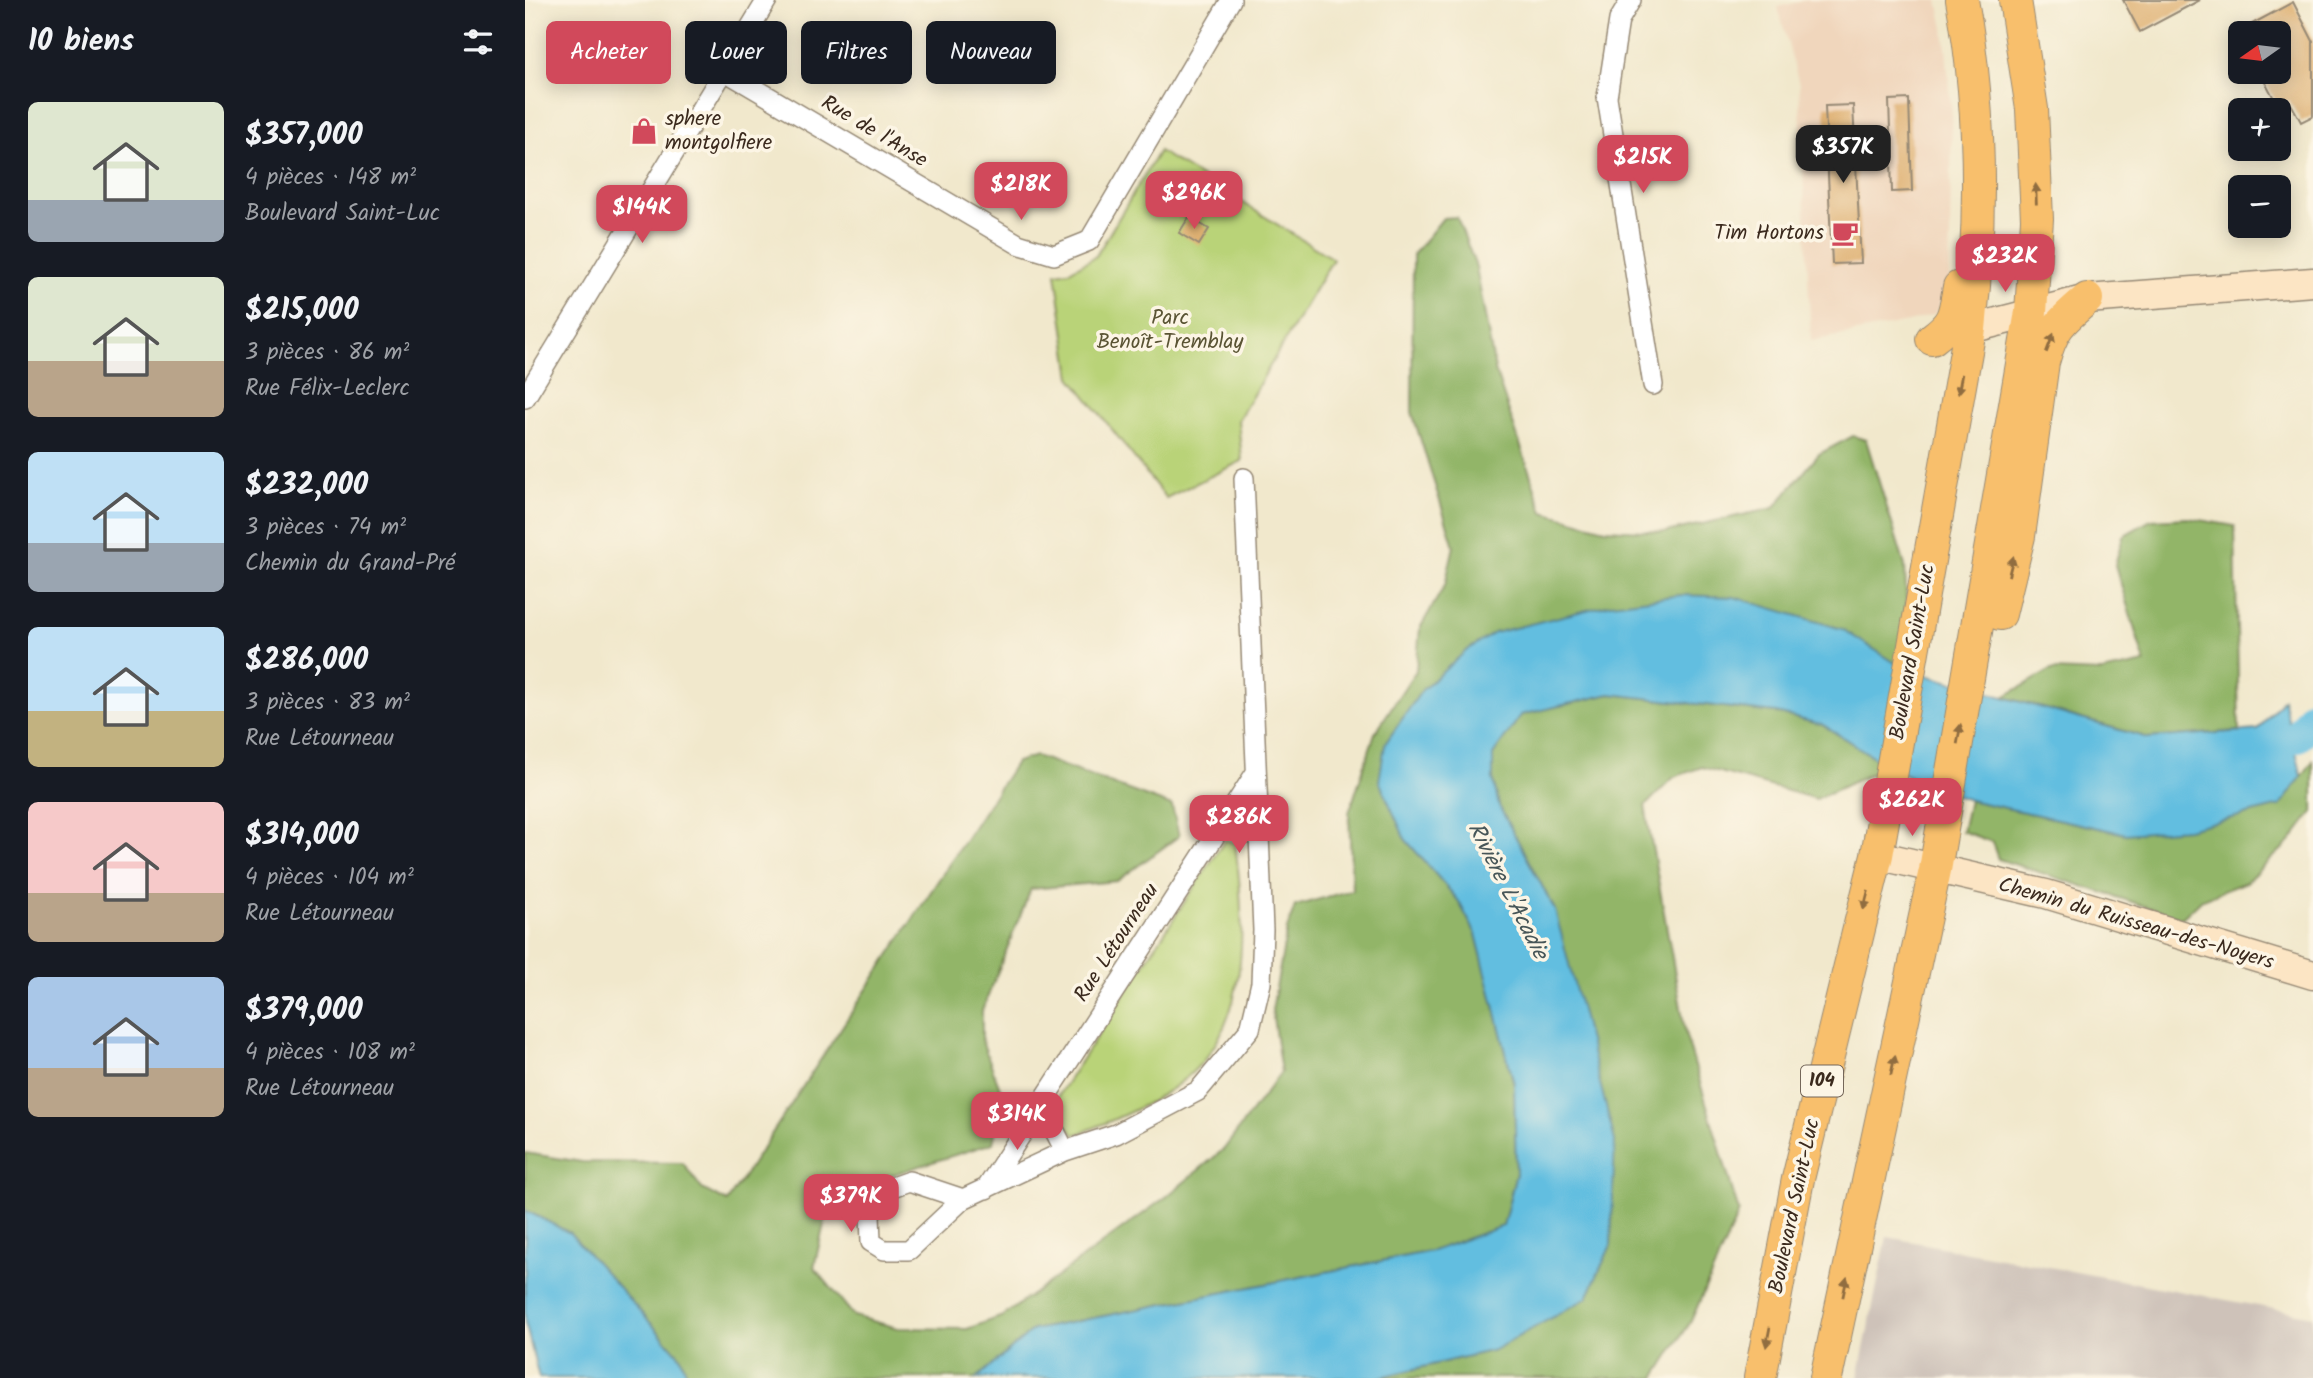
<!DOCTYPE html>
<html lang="fr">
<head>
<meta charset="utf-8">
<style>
	:root { --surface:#171b24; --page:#242831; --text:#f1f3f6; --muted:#9ea1a6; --accent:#d1495b }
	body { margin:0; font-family:Kalam,sans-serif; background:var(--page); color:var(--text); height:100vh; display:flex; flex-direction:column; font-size:26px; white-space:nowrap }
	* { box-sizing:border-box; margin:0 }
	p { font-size:23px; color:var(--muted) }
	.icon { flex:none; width:38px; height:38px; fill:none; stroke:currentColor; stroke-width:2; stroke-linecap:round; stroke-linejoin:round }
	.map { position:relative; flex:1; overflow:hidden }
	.details { display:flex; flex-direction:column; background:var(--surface); width:525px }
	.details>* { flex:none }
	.top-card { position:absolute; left:21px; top:21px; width:665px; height:63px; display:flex; gap:14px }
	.needle { width:46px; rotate:256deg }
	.controls { position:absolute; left:1703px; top:21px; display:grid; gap:14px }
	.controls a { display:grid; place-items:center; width:63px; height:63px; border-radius:10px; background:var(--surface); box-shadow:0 4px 18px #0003; font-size:35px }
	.price { position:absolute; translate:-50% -60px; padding:0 16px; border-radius:14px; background:var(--accent); color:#fff; font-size:23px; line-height:46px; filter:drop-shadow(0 2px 4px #0008) }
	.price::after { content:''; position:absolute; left:50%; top:42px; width:21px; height:16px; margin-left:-10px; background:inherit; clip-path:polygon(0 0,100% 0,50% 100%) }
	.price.current { background:#222; color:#fff }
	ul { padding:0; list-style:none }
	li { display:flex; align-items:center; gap:21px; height:175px; padding:0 28px }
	li span { display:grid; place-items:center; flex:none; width:196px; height:140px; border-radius:10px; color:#555 }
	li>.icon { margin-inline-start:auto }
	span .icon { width:84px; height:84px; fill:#fffc; stroke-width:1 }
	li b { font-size:30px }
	h2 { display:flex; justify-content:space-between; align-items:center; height:84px; padding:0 28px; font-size:30px }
	.pill { padding:0 24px; border-radius:10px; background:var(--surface); box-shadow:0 4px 18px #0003; font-size:24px; line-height:63px }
	.pill.current { background:var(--accent); color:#fff }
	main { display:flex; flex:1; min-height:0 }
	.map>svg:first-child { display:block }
	.built { fill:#f0d6bc }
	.industrial { fill:#cec2b9 }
	.green { fill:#b9d378; stroke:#7a7e4b; stroke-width:2 }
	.forest { fill:#92b568; stroke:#667043; stroke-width:2 }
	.water { fill:#62bee0; stroke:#4e747f; stroke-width:2 }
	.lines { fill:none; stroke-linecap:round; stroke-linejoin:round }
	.river { stroke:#62bee0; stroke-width:32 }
	.building { fill:#dfb173 }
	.street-casing { stroke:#968975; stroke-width:22 }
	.secondary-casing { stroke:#968975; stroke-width:31 }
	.primary-casing { stroke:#968975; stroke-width:34 }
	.street { stroke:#fff; stroke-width:19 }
	.secondary { stroke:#fce5c4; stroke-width:28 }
	.primary { stroke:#f8bf6c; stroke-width:32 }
	.oneway { fill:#906d41 }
	.labels { text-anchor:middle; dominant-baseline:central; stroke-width:7; stroke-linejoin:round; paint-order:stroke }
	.shield { fill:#fcf5e5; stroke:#75675a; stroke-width:2 }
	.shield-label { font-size:19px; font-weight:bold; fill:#3b2a1e }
	.poi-label { font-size:21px; fill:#3b2a1e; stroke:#fcf5e5; text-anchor:start }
	.street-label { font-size:21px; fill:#3b2a1e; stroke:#fcf5e5 }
	.park-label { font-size:21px; fill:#5a5434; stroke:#fcf5e5 }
	.water-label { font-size:23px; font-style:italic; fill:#475658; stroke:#fcf5e5 }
</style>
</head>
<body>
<main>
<section class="details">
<h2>10 biens<svg class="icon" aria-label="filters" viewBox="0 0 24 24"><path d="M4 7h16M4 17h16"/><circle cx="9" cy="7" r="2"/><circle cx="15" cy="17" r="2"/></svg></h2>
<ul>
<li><span style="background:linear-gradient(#dfe7d0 70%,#9aa5b1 0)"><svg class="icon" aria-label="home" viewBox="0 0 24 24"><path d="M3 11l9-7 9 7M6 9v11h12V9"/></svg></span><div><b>$357,000</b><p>4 pièces · 148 m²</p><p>Boulevard Saint-Luc</p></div></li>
<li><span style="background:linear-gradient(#dfe7d0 60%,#b9a48a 0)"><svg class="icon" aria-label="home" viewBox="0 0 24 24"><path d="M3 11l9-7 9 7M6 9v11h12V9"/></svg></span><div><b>$215,000</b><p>3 pièces · 86 m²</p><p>Rue Félix-Leclerc</p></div></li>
<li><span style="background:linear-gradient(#bfe0f5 65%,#9aa5b1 0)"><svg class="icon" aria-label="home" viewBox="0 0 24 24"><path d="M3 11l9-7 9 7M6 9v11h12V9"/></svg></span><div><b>$232,000</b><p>3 pièces · 74 m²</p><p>Chemin du Grand-Pré</p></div></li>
<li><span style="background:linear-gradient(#bfe0f5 60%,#c2b280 0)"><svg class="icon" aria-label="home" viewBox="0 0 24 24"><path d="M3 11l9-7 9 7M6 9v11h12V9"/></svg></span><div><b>$286,000</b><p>3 pièces · 83 m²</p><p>Rue Létourneau</p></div></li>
<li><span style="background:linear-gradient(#f6c9c9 65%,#b9a48a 0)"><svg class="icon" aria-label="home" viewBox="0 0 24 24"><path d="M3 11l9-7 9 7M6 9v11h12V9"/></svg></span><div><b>$314,000</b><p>4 pièces · 104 m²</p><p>Rue Létourneau</p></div></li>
<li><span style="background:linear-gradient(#a9c7e8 65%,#b9a48a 0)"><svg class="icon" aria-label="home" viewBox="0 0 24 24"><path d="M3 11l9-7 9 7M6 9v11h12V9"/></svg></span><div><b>$379,000</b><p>4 pièces · 108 m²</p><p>Rue Létourneau</p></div></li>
</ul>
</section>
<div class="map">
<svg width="1788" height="1378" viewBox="0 0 1788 1378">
	<rect width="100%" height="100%" fill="#fcf5e5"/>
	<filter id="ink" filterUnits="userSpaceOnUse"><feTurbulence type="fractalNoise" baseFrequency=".0143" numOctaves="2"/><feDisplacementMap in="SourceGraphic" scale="14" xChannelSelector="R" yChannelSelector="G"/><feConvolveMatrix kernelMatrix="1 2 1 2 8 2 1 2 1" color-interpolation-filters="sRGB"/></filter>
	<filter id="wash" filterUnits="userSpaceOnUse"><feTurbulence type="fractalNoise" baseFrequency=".00686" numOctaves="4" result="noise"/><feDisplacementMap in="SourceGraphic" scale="28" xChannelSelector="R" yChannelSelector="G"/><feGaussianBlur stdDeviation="1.57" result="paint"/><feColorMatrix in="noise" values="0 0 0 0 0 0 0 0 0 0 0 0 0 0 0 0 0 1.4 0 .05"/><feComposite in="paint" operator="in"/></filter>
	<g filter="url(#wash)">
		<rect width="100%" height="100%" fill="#f1e8cc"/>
		<path class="built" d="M1281,0h132l6,28 8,88 -3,168 -14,30 -22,7 -102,20 -12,-257 -21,-77z"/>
		<path class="industrial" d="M1362,1237l426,79v62h-455z"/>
		<path class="green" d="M634,151l174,108 -95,161 4,41 -76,37 -95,-121 -15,-104 13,-2 27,-15z
			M700,840l10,3c9,69 16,160 -31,217 -30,36 -86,59 -129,75l-14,-16 -5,-20z"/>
		<path class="forest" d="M932,217l19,50 19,103 48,142 62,17 61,3 108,-24 45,-54 34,-18 13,4 39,126 3,80 -3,23 -294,-65 -206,235 53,61 18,34 38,150 2,90 -13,52 -71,25 -399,79 -56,48h-289l-7,-21 -111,-124 -45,-23v-57l57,9 101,1 19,26 25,13 289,-440 20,-6 136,50 7,30 -62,45 -86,8 -49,122v30l21,55 -10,47 -162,51 -17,73 40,49 44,12 69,1 36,-13 163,-119 58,-48 57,-77 -9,-62 15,-81 8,-23 57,-16 -3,-77 26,-80 41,-63 4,-42 25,-43 9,-39 -42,-134 1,-157 30,-37z
			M1663,518l47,8 4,205 -90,7 -145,-41 47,-27 51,2 43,-9 -30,-98 8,-29 28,-16z
			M1085,694l166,19 47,12 65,41 -72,33 -114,-32 -28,10 -29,29 41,230 53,176 -48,109 -36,57h-278l117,-28 61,-440 -56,-104 -6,-27v-24l28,-40z
			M1788,761v51l-23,30 -44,40 -44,17 -20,19 -184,-59 -6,-17 -30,-11 7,-31 157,34 154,-28z"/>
		<path class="water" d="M1156,595l53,2 108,32 63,40 243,69 110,-8 25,-31 19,77 -22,30 -93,23 -61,5 -157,-34 -42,-15 -39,-19 -65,-41 -47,-12 -166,-19 -89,21 -28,40v24l6,27 56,104 60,231 -4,104 -24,53 -93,52 -117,28h-400l56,-48 399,-79 71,-25 13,-52 -2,-90 -38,-150 -18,-34 -53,-61 -26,-58 6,-37 37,-54 44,-39 28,-18 117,-29z
			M0,1210l45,23 111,124 7,21h-149l-14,-56z"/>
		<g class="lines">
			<path class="river" d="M1726,751l47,-15 15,-21"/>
		</g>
		<g id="blocks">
			<path class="building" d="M1598,0h77l-60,32z
				M1768,2l20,39v75l-12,6 -12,-22 -11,6 -18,-34h19v-39h-39l-1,-2z
				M1384,99l3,92 -20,1 -3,-92z
				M1328,105l8,158 -29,1 -7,-158z
				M664,217l20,12 -10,16 -20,-12z"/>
		</g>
	</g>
	<g filter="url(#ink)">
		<use href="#blocks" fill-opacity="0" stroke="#968975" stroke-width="2"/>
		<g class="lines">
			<defs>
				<path id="street" d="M1106,0l-12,20 -12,77 46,288
					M200,71l293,173 36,11 35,-14 142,-241
					M0,398l242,-398
					M515,1102l25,49
					M461,1189l269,-415
					M438,1199l-54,-18 -25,9 -14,25 1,27 13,8h25l54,-51 102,-48 51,-17 82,-43 52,-62 11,-46 2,-53 -19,-452"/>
				<path id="secondary" d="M1445,329l117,-30 226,-17
					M1352,855l169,39 267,81"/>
				<path id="primary" d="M1407,339c23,-17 22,-24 27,-52
					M1475,614l19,-78 24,-174c10,-35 17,-40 44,-63
					M1235,1378l38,-199 79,-324 93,-526c12,-111 12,-220 -8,-329
					M1301,1378l109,-508 96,-558 6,-93 -5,-110 -17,-109"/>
			</defs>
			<use href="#street" class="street-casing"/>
			<use href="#secondary" class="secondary-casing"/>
			<use href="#primary" class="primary-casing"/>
			<use href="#street" class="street"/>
			<use href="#secondary" class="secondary"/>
			<use href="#primary" class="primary"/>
		</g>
		<defs><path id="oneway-solid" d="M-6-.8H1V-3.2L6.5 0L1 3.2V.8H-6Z" transform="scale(1.75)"/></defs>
		<g class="oneway">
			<use href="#oneway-solid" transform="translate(1511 194) rotate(-92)"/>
			<use href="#oneway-solid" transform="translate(1525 343) rotate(-69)"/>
			<use href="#oneway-solid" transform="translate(1435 384) rotate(100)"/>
			<use href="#oneway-solid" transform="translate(1486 566) rotate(-76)"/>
			<use href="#oneway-solid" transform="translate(1434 734) rotate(-80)"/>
			<use href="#oneway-solid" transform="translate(1341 900) rotate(104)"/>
			<use href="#oneway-solid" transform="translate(1368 1065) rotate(-78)"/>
			<use href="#oneway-solid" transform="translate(1320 1287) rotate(-78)"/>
			<use href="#oneway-solid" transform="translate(1243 1337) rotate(101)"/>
		</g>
	</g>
	<defs>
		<symbol id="shop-bare" viewBox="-9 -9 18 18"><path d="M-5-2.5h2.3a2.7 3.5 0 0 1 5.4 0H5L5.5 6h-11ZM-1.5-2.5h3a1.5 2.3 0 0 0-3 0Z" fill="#d1495b" stroke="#fcf5e5" stroke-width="2.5" paint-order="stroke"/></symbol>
		<symbol id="cafe-bare" viewBox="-9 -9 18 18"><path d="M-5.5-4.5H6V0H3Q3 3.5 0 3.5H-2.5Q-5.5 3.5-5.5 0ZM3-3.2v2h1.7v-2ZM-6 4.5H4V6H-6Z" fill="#d1495b" stroke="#fcf5e5" stroke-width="2.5" paint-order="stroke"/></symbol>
	</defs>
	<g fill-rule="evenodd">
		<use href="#shop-bare" x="100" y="112" width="38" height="38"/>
		<use href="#cafe-bare" x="1301" y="214" width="38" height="38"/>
	</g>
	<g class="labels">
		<rect class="shield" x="1276" y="1065.5" width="42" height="31" rx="5"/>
		<g class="shield-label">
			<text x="1297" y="1081">104</text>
		</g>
		<g class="poi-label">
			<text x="140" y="119">sphere<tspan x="140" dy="24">montgolfiere</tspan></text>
			<text x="1299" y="233" text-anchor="end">Tim Hortons</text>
		</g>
		<g class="street-label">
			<text transform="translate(349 132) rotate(31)">Rue de l'Anse</text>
			<text transform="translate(1388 652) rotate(-80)">Boulevard Saint-Luc</text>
			<text transform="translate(1611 924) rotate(16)">Chemin du Ruisseau-des-Noyers</text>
			<text transform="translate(592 943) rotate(-57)">Rue Létourneau</text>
			<text transform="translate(1270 1206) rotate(-78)">Boulevard Saint-Luc</text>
		</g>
		<g class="park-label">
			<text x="645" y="318">Parc<tspan x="645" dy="24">Benoît-Tremblay</tspan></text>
		</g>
		<g class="water-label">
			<text transform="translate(982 891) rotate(63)">Rivière L'Acadie</text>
		</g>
	</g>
</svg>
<div class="controls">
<a><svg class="needle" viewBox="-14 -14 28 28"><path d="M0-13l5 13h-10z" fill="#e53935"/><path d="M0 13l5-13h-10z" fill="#9ea1a6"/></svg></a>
<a>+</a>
<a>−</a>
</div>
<b class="price current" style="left:1318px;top:185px">$357K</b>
<b class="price" style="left:1118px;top:195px">$215K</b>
<b class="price" style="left:496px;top:222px">$218K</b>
<b class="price" style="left:669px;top:231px">$296K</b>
<b class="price" style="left:117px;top:245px">$144K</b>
<b class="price" style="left:1480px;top:294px">$232K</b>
<b class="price" style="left:1387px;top:838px">$262K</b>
<b class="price" style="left:714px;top:855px">$286K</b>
<b class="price" style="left:492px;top:1152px">$314K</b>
<b class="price" style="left:326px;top:1234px">$379K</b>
<div class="top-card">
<a class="pill current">Acheter</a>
<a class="pill">Louer</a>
<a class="pill">Filtres</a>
<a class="pill">Nouveau</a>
</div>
</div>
</main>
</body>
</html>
